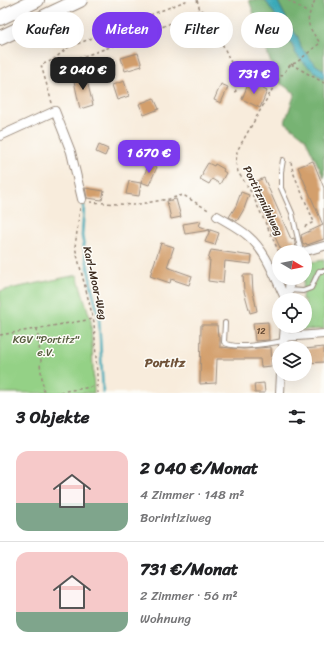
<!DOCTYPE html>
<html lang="de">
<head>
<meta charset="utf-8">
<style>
	:root { --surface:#fff; --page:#f6f6f6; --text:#202124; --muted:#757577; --line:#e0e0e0; --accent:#7c3aed }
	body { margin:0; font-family:Sriracha,sans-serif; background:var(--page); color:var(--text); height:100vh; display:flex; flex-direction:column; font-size:15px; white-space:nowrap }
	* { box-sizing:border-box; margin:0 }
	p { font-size:13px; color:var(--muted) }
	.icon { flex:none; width:22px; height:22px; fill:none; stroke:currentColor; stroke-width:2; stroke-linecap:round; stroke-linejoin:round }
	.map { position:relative; height:393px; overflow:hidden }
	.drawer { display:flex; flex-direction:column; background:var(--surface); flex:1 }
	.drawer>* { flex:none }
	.top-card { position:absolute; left:12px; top:12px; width:300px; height:36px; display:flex; gap:8px }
	.needle { width:26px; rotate:100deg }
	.fabs { position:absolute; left:272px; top:245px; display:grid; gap:8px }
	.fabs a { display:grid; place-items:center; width:40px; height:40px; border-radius:50%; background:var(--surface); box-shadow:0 4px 16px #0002; font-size:20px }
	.price { position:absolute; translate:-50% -34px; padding:0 9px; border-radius:8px; background:var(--accent); color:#fff; font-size:13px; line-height:26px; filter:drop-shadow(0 1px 2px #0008) }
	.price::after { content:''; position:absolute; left:50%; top:24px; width:12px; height:9px; margin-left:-6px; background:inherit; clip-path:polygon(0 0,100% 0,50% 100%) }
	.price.active { background:#222; color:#fff }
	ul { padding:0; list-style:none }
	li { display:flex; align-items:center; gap:12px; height:100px; padding:0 16px }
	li+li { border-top:1px solid var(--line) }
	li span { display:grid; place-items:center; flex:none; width:112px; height:80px; border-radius:12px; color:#555 }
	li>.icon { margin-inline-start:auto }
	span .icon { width:48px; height:48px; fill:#fffc; stroke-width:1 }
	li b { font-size:17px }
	h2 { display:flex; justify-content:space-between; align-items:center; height:48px; padding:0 16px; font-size:17px }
	.chip { padding:0 14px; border-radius:18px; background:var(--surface); box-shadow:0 4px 16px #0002; font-size:14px; line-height:36px }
	.chip.active { background:var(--accent); color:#fff }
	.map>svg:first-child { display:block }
	.green { fill:#94d186; stroke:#687e52 }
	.forest { fill:#77b373; stroke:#596e48 }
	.water { fill:#3baab9; stroke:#3b6a6c }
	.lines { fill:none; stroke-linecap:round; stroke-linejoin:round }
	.stream { stroke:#3baab9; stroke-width:2.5 }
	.building { fill:#d39f6c }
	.service-casing { stroke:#9a8b7d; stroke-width:6 }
	.minor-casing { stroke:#9a8b7d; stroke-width:10 }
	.motorway-casing { stroke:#9a8b7d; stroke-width:16 }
	.path { stroke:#9a8b7d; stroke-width:1.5; stroke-dasharray:3 3; stroke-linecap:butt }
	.service { stroke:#fff; stroke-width:4 }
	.minor { stroke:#fff; stroke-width:8 }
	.motorway { stroke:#fff; stroke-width:14 }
	.labels { text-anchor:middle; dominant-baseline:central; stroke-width:3; stroke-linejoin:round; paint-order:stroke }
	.number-label { font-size:9px; fill:#614732 }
	.street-label { font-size:11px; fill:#3b2a1e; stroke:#fdfcf7 }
	.park-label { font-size:11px; fill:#565c3d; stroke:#fdfcf7 }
	.quarter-label { font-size:13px; font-weight:bold; fill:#705339; stroke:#fdfcf7 }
</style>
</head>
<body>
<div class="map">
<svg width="324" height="393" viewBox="0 0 324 393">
	<rect width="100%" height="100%" fill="#fdfcf7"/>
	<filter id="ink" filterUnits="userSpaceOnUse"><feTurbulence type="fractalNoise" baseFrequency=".025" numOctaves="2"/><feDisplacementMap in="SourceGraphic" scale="8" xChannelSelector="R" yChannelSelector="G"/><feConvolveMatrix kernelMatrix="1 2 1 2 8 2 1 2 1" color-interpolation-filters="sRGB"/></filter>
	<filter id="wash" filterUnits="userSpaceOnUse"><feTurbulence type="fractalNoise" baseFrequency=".012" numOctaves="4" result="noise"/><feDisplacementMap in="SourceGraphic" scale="16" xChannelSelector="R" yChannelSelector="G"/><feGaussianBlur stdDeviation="0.9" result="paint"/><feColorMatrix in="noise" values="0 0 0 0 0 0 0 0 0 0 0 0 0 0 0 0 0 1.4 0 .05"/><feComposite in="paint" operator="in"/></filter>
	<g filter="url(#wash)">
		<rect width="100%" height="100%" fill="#f8ecdc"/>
		<path class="green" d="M324,260v69l-24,1v-4h5v-26h-3l2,-22h1v-15z
			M77,275l14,46 3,72h-94v-102z"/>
		<path class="forest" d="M249,0h16l21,31 10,23 9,10 19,15v99l-19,-40 -20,-16 10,-29 -18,-12z
			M277,0h47v70l-8,-5 -15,-17 -3,-11 -6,-8z"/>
		<path class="water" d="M265,0h12l15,29 6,8 3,11 15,17 8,5v9l-19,-15 -9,-10 -10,-23z"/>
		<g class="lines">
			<path class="stream" d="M84,206l-2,30 10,53 7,29 4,75"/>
		</g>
		<g id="blocks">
			<path class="building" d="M138,53l4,13 -17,5 -4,-13z
				M85,73l8,32 -13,4 -7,-33z
				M124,81l5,15 -12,4 -5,-15z
				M249,82l18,9 -7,17 -18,-9z
				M221,84l7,3 -7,16 -7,-3z
				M154,98l5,11 -15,6 -5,-11z
				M99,145l9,4 -3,7 -9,-4z
				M313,161l11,27v51l-17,6 -1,-2 -3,2 -2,-10 22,-10 -25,-58z
				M208,163l6,3 1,-2 9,5 -1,2 3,2 -6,11 -8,-5 -3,5 -9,-5 3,-5 -1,-1z
				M149,164l8,3 -8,18 -8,-3z
				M264,178l27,61 3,-1 2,10 -8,4h-6l-31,-68z
				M129,181l12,2 -2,13 -13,-2z
				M85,188l19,3 -2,9 -15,-2z
				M241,192l8,3 -5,14 -7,12 -8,-4 7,-11z
				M176,199l5,18 -10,2 -4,-18z
				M201,221l-2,5 20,7 -4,12 -10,-3 5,-12 -25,4 -2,-10z
				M161,243l13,4 -7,20 25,9 -3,9 -18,-6 -1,4 -20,-7z
				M211,250l41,6 -1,8 -26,-3 -2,22 -15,-2 2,-21h-2z
				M243,275h9l1,17 4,19 -7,2 -6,-22z
				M268,322l1,18 -14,1 -2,-18z
				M201,325h16l1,12h2v10l23,2 28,-2 1,19 -11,1 -1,-8h-43l-1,24 -16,1z
				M324,347v15l-19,1v-14z
				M264,383l1,10h-10l-1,-9z"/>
		</g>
	</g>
	<g filter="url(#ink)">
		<use href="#blocks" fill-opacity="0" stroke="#9a8b7d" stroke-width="1"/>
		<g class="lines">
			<defs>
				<path id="service" d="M283,160l-2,12v16l11,25 9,39
					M289,290l14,1 8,-3 8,-17h5
					M225,323l-1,19c8,8 48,1 59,-1"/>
				<path id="minor" d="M0,136l55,-25 16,41 11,47
					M217,216c10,6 22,12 31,20 19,16 27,42 38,64
					M303,252l21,-6
					M286,300l3,-10 1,-12
					M284,337l40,-3
					M283,348l2,-22
					M280,393l1,-19"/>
				<path id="motorway" d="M0,18l37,-18
					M0,38l80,-38"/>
			</defs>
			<use href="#service" class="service-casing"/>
			<use href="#minor" class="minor-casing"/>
			<use href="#motorway" class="motorway-casing"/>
			<path class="path" d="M197,0l3,10
				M288,0l20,13
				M53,60l14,-12 121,-48
				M291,64l33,19
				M234,69l18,-5
				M52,103l-11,-38 12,-5h20l71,-25 56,-25 8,3 26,56 2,25
				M291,162l2,10 21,50 -12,6
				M90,202l43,3 36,-6 14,-4 27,16
				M80,208l-5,39 19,75 4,71
				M279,252l-28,-60 -13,-20 -2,-9 1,-12 40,-70 14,-17 5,-1 24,-20c-14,-20 -15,-20 -5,-43
				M37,329l4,32 -1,3 4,29
				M0,335l93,-16
				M54,393l43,-7"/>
			<use href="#service" class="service"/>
			<use href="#minor" class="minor"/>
			<use href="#motorway" class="motorway"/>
		</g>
	</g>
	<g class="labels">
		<g class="number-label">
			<text x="261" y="331">12</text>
		</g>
		<g class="street-label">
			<text transform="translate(263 201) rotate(64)">Portitzmühlweg</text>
			<text transform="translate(95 283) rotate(77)">Karl-Moor-Weg</text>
		</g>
		<g class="park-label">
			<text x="46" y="339">KGV "Portitz"<tspan x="46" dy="13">e.V.</tspan></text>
		</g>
		<g class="quarter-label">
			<text x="165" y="362">Portitz</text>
		</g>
	</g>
</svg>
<div class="fabs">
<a><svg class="needle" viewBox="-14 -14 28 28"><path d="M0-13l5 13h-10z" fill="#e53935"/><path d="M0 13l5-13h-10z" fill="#757577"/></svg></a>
<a><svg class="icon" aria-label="locate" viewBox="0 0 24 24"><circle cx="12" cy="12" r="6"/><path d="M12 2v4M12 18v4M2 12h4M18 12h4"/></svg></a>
<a><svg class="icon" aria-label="layers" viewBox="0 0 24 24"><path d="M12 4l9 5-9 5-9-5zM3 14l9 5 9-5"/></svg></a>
</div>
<b class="price active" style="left:83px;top:91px">2 040 €</b>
<b class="price" style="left:254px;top:95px">731 €</b>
<b class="price" style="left:149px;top:174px">1 670 €</b>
<div class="top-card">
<a class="chip">Kaufen</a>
<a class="chip active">Mieten</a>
<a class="chip">Filter</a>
<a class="chip">Neu</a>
</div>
</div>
<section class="drawer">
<h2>3 Objekte<svg class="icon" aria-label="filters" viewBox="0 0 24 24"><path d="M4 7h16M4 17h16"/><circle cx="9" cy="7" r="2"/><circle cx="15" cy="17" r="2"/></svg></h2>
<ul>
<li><span style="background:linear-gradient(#f6c9c9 65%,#7fa58c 0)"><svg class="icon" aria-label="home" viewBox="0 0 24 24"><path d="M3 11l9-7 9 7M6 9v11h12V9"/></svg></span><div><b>2 040 €/Monat</b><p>4 Zimmer · 148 m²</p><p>Borintiziweg</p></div></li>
<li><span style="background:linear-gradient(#f6c9c9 75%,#7fa58c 0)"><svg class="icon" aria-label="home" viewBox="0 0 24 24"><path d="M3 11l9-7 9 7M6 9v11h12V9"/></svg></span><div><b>731 €/Monat</b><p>2 Zimmer · 56 m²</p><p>Wohnung</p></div></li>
</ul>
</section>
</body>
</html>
